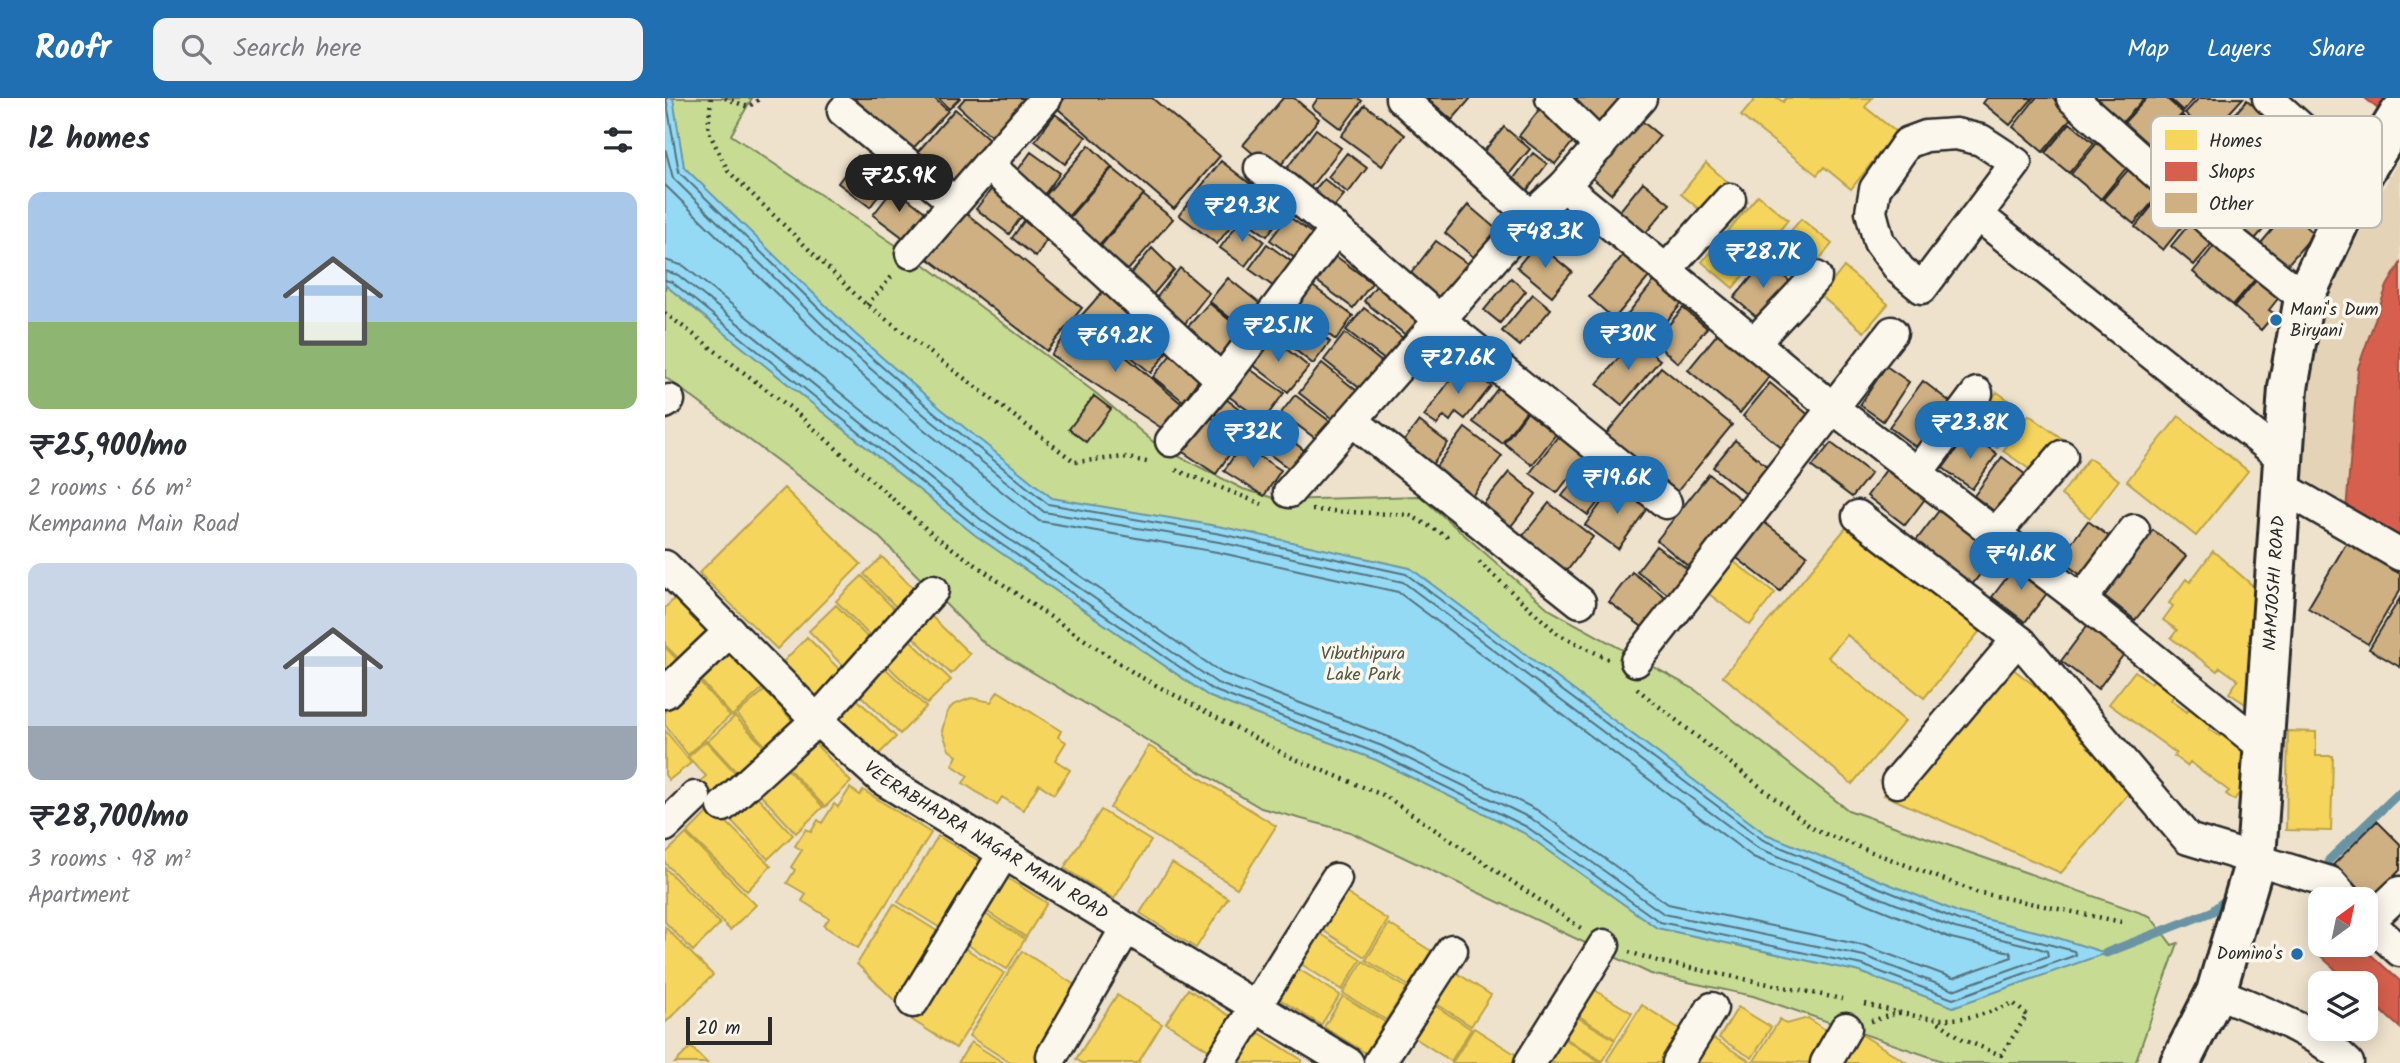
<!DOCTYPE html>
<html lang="en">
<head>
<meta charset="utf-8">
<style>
	:root { --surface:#fff; --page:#f2f2f3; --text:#2b2b33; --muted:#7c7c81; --accent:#1f6fb2 }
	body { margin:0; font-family:Kalam,sans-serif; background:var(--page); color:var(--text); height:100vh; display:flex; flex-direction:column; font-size:26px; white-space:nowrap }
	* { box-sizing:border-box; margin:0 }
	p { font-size:23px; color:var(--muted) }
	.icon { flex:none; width:38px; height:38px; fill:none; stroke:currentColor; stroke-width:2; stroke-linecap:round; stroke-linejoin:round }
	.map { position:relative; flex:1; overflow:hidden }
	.panel { display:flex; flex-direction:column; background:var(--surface); width:665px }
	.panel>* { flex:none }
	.needle { width:46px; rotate:33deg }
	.tools { position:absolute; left:1643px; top:789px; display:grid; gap:14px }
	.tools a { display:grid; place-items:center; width:70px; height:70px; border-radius:14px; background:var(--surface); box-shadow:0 4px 18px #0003; font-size:35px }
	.scale { position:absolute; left:21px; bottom:18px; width:86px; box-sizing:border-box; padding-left:7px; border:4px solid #2b2b2b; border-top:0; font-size:19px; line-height:24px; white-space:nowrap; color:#2b2b2b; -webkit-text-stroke:5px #fbf7ec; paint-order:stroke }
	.price { position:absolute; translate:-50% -60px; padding:0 16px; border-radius:24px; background:var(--accent); color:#fff; font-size:23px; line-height:46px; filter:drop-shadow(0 2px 4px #0008) }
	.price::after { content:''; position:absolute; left:50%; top:42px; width:21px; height:16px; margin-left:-10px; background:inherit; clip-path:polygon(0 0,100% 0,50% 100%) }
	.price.on { background:#222; color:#fff }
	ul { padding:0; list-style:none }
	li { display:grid; align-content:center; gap:14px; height:371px; padding:0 28px }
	li span { display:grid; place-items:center; height:217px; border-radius:14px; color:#555 }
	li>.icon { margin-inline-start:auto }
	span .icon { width:126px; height:126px; fill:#fffc; stroke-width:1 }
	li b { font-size:30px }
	h2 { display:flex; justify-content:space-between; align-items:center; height:84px; padding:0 28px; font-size:30px }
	header { display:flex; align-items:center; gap:42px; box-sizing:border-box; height:98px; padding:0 35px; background:var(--accent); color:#fff }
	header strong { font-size:33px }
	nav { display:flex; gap:38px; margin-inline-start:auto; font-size:24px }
	.search { width:490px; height:63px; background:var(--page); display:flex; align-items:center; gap:18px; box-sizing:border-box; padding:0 24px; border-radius:14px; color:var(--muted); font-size:26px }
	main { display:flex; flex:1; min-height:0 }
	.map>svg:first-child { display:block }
	.built { fill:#e4d3b6 }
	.green { fill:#c7dc92; stroke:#79845e; stroke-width:2 }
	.water { fill:#94daf5; stroke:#6a94a4; stroke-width:2 }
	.homes { fill:#f6d55c; stroke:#b9a24d; stroke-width:2 }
	.shops { fill:#d6604d; stroke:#a35043; stroke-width:2 }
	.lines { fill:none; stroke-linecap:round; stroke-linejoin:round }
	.shore { stroke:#55717c; stroke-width:2 }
	.stream { stroke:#6a94a4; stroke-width:9 }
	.building { fill:#ceb082; stroke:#2b2b2b; stroke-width:2 }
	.minor-casing { stroke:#2b2b2b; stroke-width:35 }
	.major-casing { stroke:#2b2b2b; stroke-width:44 }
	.path { stroke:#2b2b2b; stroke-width:4.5; stroke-dasharray:2 5; stroke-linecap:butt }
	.minor { stroke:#fbf7ec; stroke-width:30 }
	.major { stroke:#fbf7ec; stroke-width:38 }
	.poi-dot { fill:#1f6fb2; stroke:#fbf7ec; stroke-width:2.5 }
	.labels { text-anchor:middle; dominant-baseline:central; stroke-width:7; stroke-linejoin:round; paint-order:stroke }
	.poi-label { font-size:18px; fill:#2b2b2b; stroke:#fbf7ec; text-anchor:start }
	.street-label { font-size:18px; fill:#2b2b2b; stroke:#fbf7ec }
	.park-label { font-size:18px; fill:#525745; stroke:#fbf7ec }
	.key { fill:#fbf7ec; stroke:#bdbab2; stroke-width:2 }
	.key-label { font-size:19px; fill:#2b2b2b }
</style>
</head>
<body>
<header>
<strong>Roofr</strong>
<div class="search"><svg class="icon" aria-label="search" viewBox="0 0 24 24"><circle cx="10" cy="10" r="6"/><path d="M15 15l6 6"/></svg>Search here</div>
<nav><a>Map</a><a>Layers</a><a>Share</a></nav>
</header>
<main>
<section class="panel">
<h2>12 homes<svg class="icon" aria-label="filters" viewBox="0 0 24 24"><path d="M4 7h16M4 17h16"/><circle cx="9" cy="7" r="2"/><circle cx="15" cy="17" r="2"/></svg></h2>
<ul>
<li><span style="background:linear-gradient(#a9c7e8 60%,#8fb573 0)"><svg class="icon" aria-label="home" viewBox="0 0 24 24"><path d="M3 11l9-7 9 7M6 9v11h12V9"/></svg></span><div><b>₹25,900/mo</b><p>2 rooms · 66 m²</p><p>Kempanna Main Road</p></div></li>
<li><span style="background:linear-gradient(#c9d6e8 75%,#9aa5b1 0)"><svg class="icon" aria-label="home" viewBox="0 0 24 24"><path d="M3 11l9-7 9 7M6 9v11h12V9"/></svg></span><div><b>₹28,700/mo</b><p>3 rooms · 98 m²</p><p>Apartment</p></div></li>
</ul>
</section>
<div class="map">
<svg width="1735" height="965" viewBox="0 0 1735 965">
	<rect width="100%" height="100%" fill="#eee2cc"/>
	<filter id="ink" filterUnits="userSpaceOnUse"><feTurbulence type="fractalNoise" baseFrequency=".0143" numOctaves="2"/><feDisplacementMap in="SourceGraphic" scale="14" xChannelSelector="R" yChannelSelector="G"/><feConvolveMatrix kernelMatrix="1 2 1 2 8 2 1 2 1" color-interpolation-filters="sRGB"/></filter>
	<g filter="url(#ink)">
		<path class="built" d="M1735,60v411l-101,-84 12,-152 22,-51z"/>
		<path class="green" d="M0,0h87l-21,37 190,127 176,132 61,52 85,43 38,11 139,-4 130,114 144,79 154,121 302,106 22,29 6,-2 -43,120h-187l-195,-67 -102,-22 -301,-142 -89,-24 -276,-164 -108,-109 -212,-158z"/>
		<path class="water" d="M0,0h8l11,69 170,166 85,74 113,91 171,29 187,41 356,266 194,79 79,19 67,21 -153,54 -93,-35 -203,-44 -133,-95 -148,-73 -166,-63 -235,-162 -310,-250z"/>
		<path class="homes" d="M1091,0h22l5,4 3,-4h86l-7,9 31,25 -45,57 -27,-22 -7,8 -76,-59z
			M1041,65l25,22 -25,30 -25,-21z
			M1093,97l30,25 -55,68 -31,-26z
			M1136,121l31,25 -27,33 -31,-26z
			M1179,169l44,37 -24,28 -43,-36z
			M1332,294l26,18 -26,38 -26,-18z
			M1364,317l35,25 -26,35 -35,-24z
			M1514,318l69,55 -52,65 -69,-55z
			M1424,360l30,22 -29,38 -29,-23z
			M119,390l77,76 -84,85 -78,-76z
			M1185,425l130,108 -56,67 -77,-63 -19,22 77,64 -53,63 -129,-108z
			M1548,453l63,55 -14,109 -33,-22 9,-13 -18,-13 -3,4 -46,-33 6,-8 -14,-10 10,-14 -4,-3 17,-24 4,3z
			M217,459l37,37 -18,18 -37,-38z
			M1064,460l46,35 -25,32 -45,-34z
			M197,478l37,38 -26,25 -37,-38z
			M9,501l37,37 -28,27 -18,-18v-37z
			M171,507l36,37 -27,26 -36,-37z
			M266,518l39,38 -19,20 -39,-38z
			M142,539l36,36 -26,25 -34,-36z
			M244,541l42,41 -24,24 -41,-40z
			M0,549l19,20 -19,19z
			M62,550l36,40 -31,28 -36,-41z
			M1329,556l152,119 -85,100 -177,-78z
			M218,568l43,41 -26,27 -42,-41z
			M1470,573l16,12 5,-6 20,15 -5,8 16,12 7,-9 22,17 -7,9 11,7 4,-5 29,22 -5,29 -14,18 -8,-6 3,-3 -39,-29 -3,4 -13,-10 2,-3 -67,-49z
			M30,579l35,39 -42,39 -23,-30v-21z
			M100,592l32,36 -28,24 -32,-36z
			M333,593l63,40 -3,6 8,5 -11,18 15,10 -16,24 -15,-10 -16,26 -21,-13 -5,8 -34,-22 5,-7 -16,-11 5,-9 -8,-6 -7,-19 5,-19 6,-7 18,-7 20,4z
			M190,599l41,40 -20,20 -41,-40z
			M70,618l33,35 -28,25 -32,-35z
			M0,632l26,33 -22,17 -4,-5z
			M1623,633l28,1v24h17l-2,75 -45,-1z
			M146,641l40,43 -26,25 -41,-43z
			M41,643l35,38 -28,25 -17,-19 10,-9 -18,-19z
			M484,648l127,80 -39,62 -127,-80z
			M118,667l40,42 -27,26 -40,-43z
			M185,690l10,7 3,-5 68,43 -73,115 -34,-22 5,-8 -27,-17 4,-7 -19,-11 8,-13 -4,-3 11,-17 -7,-4 11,-17 5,3 7,-12 4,3 12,-19 4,3z
			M89,695l39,42 -25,24 -40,-42z
			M47,710l59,58 -24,25 -60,-58z
			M436,712l50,31 -37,58 -50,-31z
			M21,736l70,71 -26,25 -65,-67v-9z
			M273,738l45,27 -41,66 -44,-27z
			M507,765l56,35 -32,50 -56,-35z
			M0,770l55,56 -27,27 -28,-29z
			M339,778l43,27 -21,34 -43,-28z
			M678,793l45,29 -23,37 -46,-29z
			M229,806l46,29 -43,70 -40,-39z
			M317,814l43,27 -18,30 -44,-27z
			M724,826l42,27 -22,35 -43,-26z
			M0,829l48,48 -48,48z
			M653,834l43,27 -19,31 -44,-28z
			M295,847l44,28 -48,75 -44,-28z
			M357,853l59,38 -46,74h-24l-42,-27z
			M698,863l44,27 -21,32 -43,-27z
			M632,870l43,27 -19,30 -43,-27z
			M784,870l42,27 -20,31 -42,-27z
			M925,889l42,26 -17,26 -42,-27z
			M523,891l48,31 -21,34 -49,-31z
			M452,897l45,29 -24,39h-56l-6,-4z
			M678,898l42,26 -19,31 -42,-26z
			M763,903l43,28 -20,32 -44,-28z
			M977,907l41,26 -21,32h-51l-4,-3z
			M1073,909l33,20 -19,31 -33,-20z
			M907,916l43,26 -13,21 -43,-27z
			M1143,920l25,17 -17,28 -62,-2 26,-42 7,5z
			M809,930l44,28 -4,7h-62z
			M593,934l44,28 -2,3h-62z
			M1194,935l47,29 -1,1h-65z
			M895,938l42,27h-60z
			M1044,938l44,27h-61z
			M306,944l33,21h-46z
			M26,949l16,16h-32z"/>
		<path class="shops" d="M1700,0h23l-10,11z
			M1735,166v268l-5,8 -49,-29 12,-143 29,-82z
			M1656,841v6h39l40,36v47l-34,-31v-13h-15l-39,-36z"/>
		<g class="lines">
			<path class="shore" d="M0,50l8,30 170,167 86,74 115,93 175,30 184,40 355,266 197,80 80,19 12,4 1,5 -95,34 -89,-34 -200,-42 -132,-95 -150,-73 -165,-63 -233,-161 -306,-247 -13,-4
				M0,87l172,168 85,75 117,93 178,31 181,40 355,265 198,81 59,14 2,5 -59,21 -87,-32 -198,-42 -131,-94 -151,-74 -164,-63 -232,-159 -306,-248 -19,-6
				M0,182l7,2 307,247 234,161 166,64 148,73 133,95 202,43 91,34 123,-44 -2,-4 -116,-31 -195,-80 -357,-266 -185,-40 -173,-30 -113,-91 -86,-75 -170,-166 -13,-74"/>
			<path class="stream" d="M1664,762l71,-68
				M1441,855l105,-41 12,-10"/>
		</g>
		<path class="building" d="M188,0h81l14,13 -43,46 -55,-55z
			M273,0h22l-11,11z
			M300,0h64l-37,39 -34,-31z
			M400,0h87l68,58 -46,53 -117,-101z
			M618,0h11l25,21 -44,53 -32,-27z
			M653,0h40l4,3 -21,28 -29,-22z
			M762,0h44l-19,22z
			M904,0h55l-23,27z
			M1322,0h46l-23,27 -27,-22z
			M1371,0h16l21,18 -30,36 -30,-25z
			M1430,0h50l-26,28 -27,-25z
			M1482,0h19l17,15 -36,39 -27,-25z
			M1504,0h26l-12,13z
			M1534,0h44l-34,37 -24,-22z
			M1582,2l55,48 -34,40 -28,-25 -34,39 -27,-24z
			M700,7l40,30 -23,31 -41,-30z
			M877,8l37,28 -24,30 -36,-28z
			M290,11l34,30 -40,46 -34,-30z
			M390,16l31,23 -21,27 -30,-23z
			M1518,18l25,23 -34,37 -25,-23z
			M973,20l22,18 -49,58 -21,-18z
			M1405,25l24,20 -25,30 -24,-20z
			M839,29l26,22 -24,29 -26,-22z
			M651,31l25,19 -35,45 -24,-18z
			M1432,45l30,24 -26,32 -30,-25z
			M424,47l23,22 -45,51 -22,-22z
			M366,54l29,21 -16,22 -29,-21z
			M682,55l20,15 -19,25 -20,-16z
			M868,55l14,11 -22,29 -14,-11z
			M193,58l32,24 -20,27 -32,-24z
			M556,63l37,29 -41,54 -38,-29z
			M1575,69l44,39 -29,33 -44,-39z
			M447,70l32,26 -45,51 -31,-26z
			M1463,72l30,26 -24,28 -31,-25z
			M659,81l20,16 -15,18 -20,-17z
			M978,84l27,22 -26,31 -26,-22z
			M329,88l32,24 -17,24 -33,-25z
			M229,90l31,24 -20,27 -32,-24z
			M595,95l25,18 -18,25 -25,-18z
			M478,97l30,24 -45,51 -28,-23z
			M1495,98l28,23 -25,31 -28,-23z
			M803,107l34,29 -23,28 -34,-29z
			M296,111l121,99 -35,43 -122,-95z
			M1623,113l26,23 -33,38 -25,-23z
			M623,118l33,24 -18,24 -33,-24z
			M359,123l23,18 -11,18 -24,-19z
			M574,124l25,19 -19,25 -25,-18z
			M1525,125l23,19 -19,23 -23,-19z
			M771,143l36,26 -33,40 -34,-26z
			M872,145l35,29 -20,24 -35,-29z
			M1551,145l41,34 -24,28 -40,-33z
			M602,146l32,23 -18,25 -32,-23z
			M487,150l22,22 -23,27 -21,-22z
			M668,156l39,29 -19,25 -39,-29z
			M958,157l26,22 -35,42 -25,-22z
			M1100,163l27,22 -32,37 -26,-22z
			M515,170l29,25 -27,34 -29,-25z
			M563,180l36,29 -19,23 -36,-29z
			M846,180l15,13 -26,32 -16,-13z
			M1593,180l22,18 -11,14 6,4 -14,16 -27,-23z
			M990,182l27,23 -30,36 -27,-22z
			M645,186l43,32 -17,24 -44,-33z
			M711,188l43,35 -11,16 -44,-36z
			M440,191l65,59 -19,25 -70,-57z
			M868,196l18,15 -31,37 -18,-15z
			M544,205l36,30 -24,28 -37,-30z
			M699,210l44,34 -18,22 -44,-34z
			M1018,210l24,20 -29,35 -24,-21z
			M626,213l39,31 -17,22 -39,-31z
			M414,219l103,87 -19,25 -112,-74z
			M680,235l43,34 -21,27 -43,-34z
			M1053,235l52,43 -30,37 -52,-43z
			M604,237l40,32 -21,25 -40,-31z
			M969,241l26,21 -38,45 -25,-21z
			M508,254l30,22 -20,27 -30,-24z
			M657,265l40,32 -23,29 -40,-31z
			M797,266l29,22 -26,33 -9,-7 -6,9 -6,-5 -7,9 -13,-9z
			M579,267l40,28 -21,28 -39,-28z
			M1221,268l23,16 -26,39 -23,-16z
			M996,269l71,58 -55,67 -71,-58z
			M1258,283l35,27 -34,45 -35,-26z
			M1105,285l41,34 -27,33 -41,-34z
			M833,290l29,22 -25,33 -29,-21z
			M554,296l41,30 -11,15 -41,-30z
			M630,297l41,31 -13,18 -42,-31z
			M429,298l17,13 -25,33 -17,-13z
			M862,314l29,22 -24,31 -28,-22z
			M540,315l36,24 -25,37 -36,-24z
			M754,323l29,22 -18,24 -29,-22z
			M604,325l40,31 -14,19 -41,-30z
			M800,330l37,28 -30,40 -37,-28z
			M897,333l27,20 -32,42 -27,-20z
			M1304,335l28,21 -25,35 -29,-21z
			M1070,342l39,32 -23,26 -38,-31z
			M1166,345l40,30 -19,24 -40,-30z
			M576,347l40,25 -17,26 -40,-25z
			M1337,359l28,21 -28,39 -28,-21z
			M923,364l26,20 -26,33 -26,-19z
			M1221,372l39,29 -20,26 -38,-29z
			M844,374l27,22 -28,36 -28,-22z
			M1044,376l38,31 -52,67 -38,-32z
			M951,385l32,24 -30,42 -33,-24z
			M884,405l44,34 -30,39 -45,-34z
			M1276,410l56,44 -32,42 -56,-44z
			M1096,422l46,35 -27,36 -47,-36z
			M1423,423l30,22 -29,38 -30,-22z
			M1488,432l33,26 -51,64 -33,-26z
			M1682,444l53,32v16l-32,54 -60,-36z
			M991,448l33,24 -19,26 -33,-25z
			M1353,465l33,25 -26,34 -33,-25z
			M967,474l40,30 -23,30 -40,-30z
			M1735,500v69l-31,-18z
			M1422,528l37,28 -26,35 -37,-28z
			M1712,723l23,23v26l-31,32 -36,-37z"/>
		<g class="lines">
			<defs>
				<g id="minor">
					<path d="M736,0l130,118"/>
					<path d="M886,0l49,48"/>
					<path d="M1407,0l160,143 72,57"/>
					<path d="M1603,0l91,82"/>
					<path d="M178,13l111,91"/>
					<path d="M1291,36l25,6 35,23 -94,125 -22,-18 -21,-28 -8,-30 4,-23 32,-46 19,-7z"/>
					<path d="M324,67l233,215 114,-151"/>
					<path d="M595,70l76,61 105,92 225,182"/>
					<path d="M899,88l269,222 248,192 181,146"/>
					<path d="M1314,118l306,244"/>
					<path d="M246,155l135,-155"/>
					<path d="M1001,172l64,-71"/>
					<path d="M1089,245l62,-66"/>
					<path d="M0,305l4,-3"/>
					<path d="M689,324l226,180"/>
					<path d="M506,343l51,-61"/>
					<path d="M1252,375l60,-80"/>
					<path d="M1617,389l118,68"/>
					<path d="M624,394l242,-276 33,-30 77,-88"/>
					<path d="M1193,418l163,126"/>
					<path d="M1330,436l67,-78"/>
					<path id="s1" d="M0,468l152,154 65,59 466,284"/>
					<path d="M1416,502l53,-70"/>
					<path d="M971,563l256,-329"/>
					<path d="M0,595l65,-62"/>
					<path d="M1232,684l115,-136 9,-4 167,197 142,43 16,18"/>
					<path d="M58,708l94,-86 116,-130"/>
					<path d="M0,728l30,-29"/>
					<path d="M1701,822l34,31"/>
					<path d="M1703,824l32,-30"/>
					<path d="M1551,894c44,19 98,37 132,71"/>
					<path d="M248,904l91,-149"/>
					<path d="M387,958l74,-128"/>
					<path d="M555,965l116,-184"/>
					<path d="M714,965l73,-113"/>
					<path d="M865,965l74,-118"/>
					<path d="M1013,965l34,-55"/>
					<path d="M1161,965l20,-35"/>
				</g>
				<g id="major">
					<path id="s2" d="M1515,965l36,-71 40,-134 32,-470 16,-90 55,-118 41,-67"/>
				</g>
			</defs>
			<use href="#minor" class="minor-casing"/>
			<use href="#major" class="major-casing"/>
			<path class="path" d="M46,0l-3,32 20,41 134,130 213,161 49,-5 27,6
				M60,0l23,9 13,-9
				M202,207l27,-31
				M0,215l127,96 140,125 89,63 116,78 153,82 95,39 196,132
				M511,372l86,34
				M647,412l98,5 41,24
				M814,464l79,72 50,25
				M972,591l178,141 161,62 146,30
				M964,854l32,10 181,37
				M1200,906c60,15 89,25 148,-1l14,12 -26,40 -37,-15 -27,-19
				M1206,923l28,-8"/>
			<use href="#minor" class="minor"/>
			<use href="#major" class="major"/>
		</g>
	</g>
	<g class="poi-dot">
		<circle cx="1611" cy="222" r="7"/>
		<circle cx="1632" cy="856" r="7"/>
	</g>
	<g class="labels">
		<g class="poi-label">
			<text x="1625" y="212">Mani's Dum<tspan x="1625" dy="21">Biryani</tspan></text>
			<text x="1618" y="856" text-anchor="end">Domino's</text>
		</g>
		<g class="street-label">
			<text stroke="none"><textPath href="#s2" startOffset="495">NAMJOSHI ROAD</textPath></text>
			<text stroke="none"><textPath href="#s1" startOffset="425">VEERABHADRA NAGAR MAIN ROAD</textPath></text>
		</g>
		<g class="park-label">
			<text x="698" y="556">Vibuthipura<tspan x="698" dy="21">Lake Park</tspan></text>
		</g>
	</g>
	<rect x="1486" y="18" width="231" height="112" rx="10" class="key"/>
	<rect x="1500" y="32" width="32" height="20" fill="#f6d55c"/>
	<rect x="1500" y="64" width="32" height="19" fill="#d6604d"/>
	<rect x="1500" y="95" width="32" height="20" fill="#ceb082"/>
	<g class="key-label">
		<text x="1544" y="49">Homes</text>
		<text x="1544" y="80">Shops</text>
		<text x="1544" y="112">Other</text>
	</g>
</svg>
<div class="tools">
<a><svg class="needle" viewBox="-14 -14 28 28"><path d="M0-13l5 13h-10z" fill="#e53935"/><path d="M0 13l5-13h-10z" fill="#7c7c81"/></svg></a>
<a><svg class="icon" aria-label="layers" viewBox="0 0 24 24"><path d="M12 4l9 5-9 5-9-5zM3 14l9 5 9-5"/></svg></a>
</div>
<div class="scale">20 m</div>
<b class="price on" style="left:234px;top:116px">₹25.9K</b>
<b class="price" style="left:577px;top:146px">₹29.3K</b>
<b class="price" style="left:880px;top:172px">₹48.3K</b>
<b class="price" style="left:1098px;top:192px">₹28.7K</b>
<b class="price" style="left:613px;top:266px">₹25.1K</b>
<b class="price" style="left:963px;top:274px">₹30K</b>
<b class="price" style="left:450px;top:276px">₹69.2K</b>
<b class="price" style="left:793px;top:298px">₹27.6K</b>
<b class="price" style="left:1305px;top:363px">₹23.8K</b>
<b class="price" style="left:588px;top:372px">₹32K</b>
<b class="price" style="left:952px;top:418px">₹19.6K</b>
<b class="price" style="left:1356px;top:494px">₹41.6K</b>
</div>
</main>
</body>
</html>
